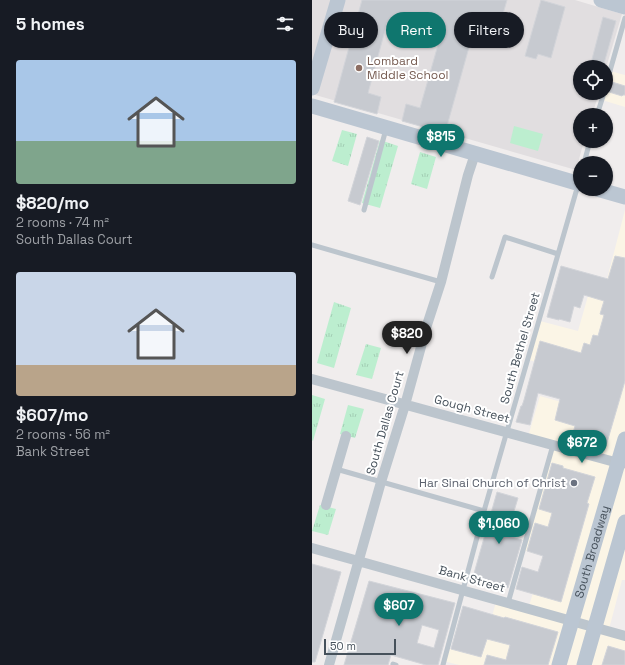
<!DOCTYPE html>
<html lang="en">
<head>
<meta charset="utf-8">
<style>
	:root { --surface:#171b24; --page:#20242c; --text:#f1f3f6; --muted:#9ea1a6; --accent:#0f766e }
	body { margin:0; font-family:"Space Grotesk",sans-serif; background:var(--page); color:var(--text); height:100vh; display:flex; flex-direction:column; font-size:15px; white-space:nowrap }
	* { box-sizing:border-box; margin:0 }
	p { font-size:13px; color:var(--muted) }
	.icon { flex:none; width:22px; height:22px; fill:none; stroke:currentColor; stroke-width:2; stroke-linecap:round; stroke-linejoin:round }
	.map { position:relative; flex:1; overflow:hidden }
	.side { display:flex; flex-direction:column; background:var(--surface); width:312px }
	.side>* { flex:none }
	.hud { position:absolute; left:12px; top:12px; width:241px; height:36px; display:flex; gap:8px }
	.tools { position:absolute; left:261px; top:60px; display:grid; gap:8px }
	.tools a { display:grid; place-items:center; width:40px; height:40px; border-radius:50%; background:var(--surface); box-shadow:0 1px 3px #0004; font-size:20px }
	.scale { position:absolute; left:12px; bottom:10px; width:72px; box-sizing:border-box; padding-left:4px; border:2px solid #46515b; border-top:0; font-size:11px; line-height:14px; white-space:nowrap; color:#46515b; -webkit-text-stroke:3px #fff; paint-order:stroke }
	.price { position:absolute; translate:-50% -34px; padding:0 9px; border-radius:14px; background:var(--accent); color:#fff; font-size:13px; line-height:26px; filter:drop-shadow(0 1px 2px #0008) }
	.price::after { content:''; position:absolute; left:50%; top:24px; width:12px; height:9px; margin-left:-6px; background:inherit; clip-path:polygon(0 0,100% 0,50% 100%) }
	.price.current { background:#222; color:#fff }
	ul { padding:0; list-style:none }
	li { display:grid; align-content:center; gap:8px; height:212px; padding:0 16px }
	li span { display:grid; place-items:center; height:124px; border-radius:4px; color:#555 }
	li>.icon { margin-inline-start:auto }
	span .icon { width:72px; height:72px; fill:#fffc; stroke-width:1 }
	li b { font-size:17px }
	h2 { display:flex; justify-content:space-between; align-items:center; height:48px; padding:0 16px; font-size:17px }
	.chip { padding:0 14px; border-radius:18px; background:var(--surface); box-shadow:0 1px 3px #0004; font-size:14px; line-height:36px }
	.chip.current { background:var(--accent); color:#fff }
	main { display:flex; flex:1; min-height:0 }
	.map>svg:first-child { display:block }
	.commercial { fill:#fbf5e6 }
	.education { fill:#e1dee0 }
	.grass { fill:url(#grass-tufts) }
	.pitch { fill:#bceecf }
	.building { fill:#c7cad0; stroke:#d2d4d9; fill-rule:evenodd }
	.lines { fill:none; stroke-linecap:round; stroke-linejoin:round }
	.lane { stroke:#bcc5cd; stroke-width:5 }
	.street { stroke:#bcc5cd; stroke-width:10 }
	.secondary { stroke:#bbc6d2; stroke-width:15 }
	.education-dot { fill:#8d6e63; stroke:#fff; stroke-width:1.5 }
	.worship-dot { fill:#6b7280; stroke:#fff; stroke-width:1.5 }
	.labels { text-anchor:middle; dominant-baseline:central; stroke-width:4; stroke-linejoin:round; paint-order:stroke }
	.education-label { font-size:12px; fill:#785e54; stroke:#fff; text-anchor:start }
	.street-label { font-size:12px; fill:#46515b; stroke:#fff }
	.worship-label { font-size:12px; fill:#5b616d; stroke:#fff; text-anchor:end }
</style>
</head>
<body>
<main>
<section class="side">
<h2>5 homes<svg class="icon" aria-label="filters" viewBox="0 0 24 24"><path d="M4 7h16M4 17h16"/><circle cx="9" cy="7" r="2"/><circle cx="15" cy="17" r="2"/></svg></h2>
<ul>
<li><span style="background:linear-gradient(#a9c7e8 65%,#7fa58c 0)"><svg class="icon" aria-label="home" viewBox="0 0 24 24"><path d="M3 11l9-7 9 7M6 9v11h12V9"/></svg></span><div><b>$820/mo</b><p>2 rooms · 74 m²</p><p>South Dallas Court</p></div></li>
<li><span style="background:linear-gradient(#c9d6e8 75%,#b9a48a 0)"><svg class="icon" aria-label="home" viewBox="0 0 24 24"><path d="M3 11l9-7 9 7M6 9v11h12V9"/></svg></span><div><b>$607/mo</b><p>2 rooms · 56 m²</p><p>Bank Street</p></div></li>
</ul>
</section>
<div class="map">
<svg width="313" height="665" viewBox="0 0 313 665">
	<defs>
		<pattern id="grass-tufts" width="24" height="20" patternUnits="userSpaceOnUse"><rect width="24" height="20" fill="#bceecf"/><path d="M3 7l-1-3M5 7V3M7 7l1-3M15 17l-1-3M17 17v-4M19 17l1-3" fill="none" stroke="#a3ceb4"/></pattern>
	</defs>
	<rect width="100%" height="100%" fill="#f0eded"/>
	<path class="commercial" d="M298,71l15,4v32l-23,-7 4,-7v-7z
		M313,210v370h-3l-13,49 16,5v31h-166l-16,-4 4,-13 34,9 16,-59 32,8 15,-50 -22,-6 30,-102 -25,-8 13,-44 32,9 9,-31 -52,-14 11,-39 38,10 10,-35 -13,-3 42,-12 -10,-2z"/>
	<path class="education" d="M0,0h263l47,14 -16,54v-1h-26v26h19l-7,22h-12v26h4l-8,29 -264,-76z"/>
	<path class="grass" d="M30,130l15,4 -9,32 -16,-5z
		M68,140l18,6 -18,62 -18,-5z
		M108,152l16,5 -9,32 -16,-5z
		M22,302l17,6 -17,60 -17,-5z
		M54,344l15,4 -9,31 -16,-4z
		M0,395l13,4 -12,42 -1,-1z
		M36,405l16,4 -9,29 -15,-4z
		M8,505l16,4 -8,26 -16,-4z"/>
	<path class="pitch" d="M202,126l29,8 -5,17 -28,-8z"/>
	<path class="building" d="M50,0h145l-6,21 6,22 -19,-5 -1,6 -16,-4 -26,93 -43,-12 4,-17 14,4 20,-70 -53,-15 -19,70 13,4 -4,17 -43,-12z
		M229,0l24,7 -14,51 -13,-4 -2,5 -11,-3z
		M291,17l13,4 -13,46h-13z
		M300,82l13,4v9h-2l-1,1 -13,-4z
		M55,137l12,4 -19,64 -12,-4z
		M303,256l10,2v123l-19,65 -3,-1v1l-31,-10 3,-10 -20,-6 5,-21 -22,-6 -8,32 -14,-3 5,-16h1l2,-6 16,-59 41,12 3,-10 6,2 3,-10 5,1 6,-21 -4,-1 4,-13 -20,-6 -4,13 -6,-2 -4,16 -11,-3v1l-12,-3 14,-51 47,13z
		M240,463l11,3v2l32,9 -8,26 2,1 -28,98 -45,-13 6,-22 16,5 5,-16 -16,-5 8,-28 13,4 4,-14 -13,-4z
		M185,492l21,6 -7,23 -3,-1 -4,15 18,5 -14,48 -35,-11z
		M0,564l29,8 -26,90h-3z
		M57,581l86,22 -17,62h-12l-35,-10 -3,10h-44zM110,625l17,5 -5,18 -17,-5z
		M151,606l41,12 1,-1 53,15 -10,33h-64l3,-10 19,5 4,-15 -23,-6 -6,18 -30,-8z
		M296,646l17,5v14h-23z"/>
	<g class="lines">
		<path class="lane" d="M294,85l19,-67
			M285,115l7,-22
			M272,163l6,-22
			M52,210l22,-81
			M0,245l129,37
			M180,277l13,-40 53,17
			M24,469l148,42
			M196,603l45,-158
			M81,664l3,1
			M131,665l41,-154 94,-326"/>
		<path class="street" d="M0,379l310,85
			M14,505l20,-69
			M0,548l313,88
			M17,665l52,-183 24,-77 22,-80 14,-43 27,-107 7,-21"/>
		<g class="secondary">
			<path d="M289,0l24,7"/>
			<path d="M0,88l26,-88"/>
			<path d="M0,106l268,78"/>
			<path d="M285,189l28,8"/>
			<path id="s1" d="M247,665l66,-226"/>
			<path d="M272,665l41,-143"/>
		</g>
	</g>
	<circle class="education-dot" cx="47" cy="68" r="4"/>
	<circle class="worship-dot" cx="262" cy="483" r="4"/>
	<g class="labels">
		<g class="education-label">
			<text x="55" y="61">Lombard<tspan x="55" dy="14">Middle School</tspan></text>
		</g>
		<g class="street-label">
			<text transform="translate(208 348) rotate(-74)">South Bethel Street</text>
			<text transform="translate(160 409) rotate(15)">Gough Street</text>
			<text transform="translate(73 423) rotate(-74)">South Dallas Court</text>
			<text stroke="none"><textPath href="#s1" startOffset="118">South Broadway</textPath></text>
			<text transform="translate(160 579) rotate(16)">Bank Street</text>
		</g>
		<g class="worship-label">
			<text x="254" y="483">Har Sinai Church of Christ</text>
		</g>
	</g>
</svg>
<div class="tools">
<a><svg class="icon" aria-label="locate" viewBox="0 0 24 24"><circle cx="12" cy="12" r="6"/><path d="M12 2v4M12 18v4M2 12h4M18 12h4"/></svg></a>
<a>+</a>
<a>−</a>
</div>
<div class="scale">50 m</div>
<b class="price" style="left:129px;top:158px">$815</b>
<b class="price current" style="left:95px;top:355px">$820</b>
<b class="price" style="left:270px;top:464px">$672</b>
<b class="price" style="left:187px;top:545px">$1,060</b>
<b class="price" style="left:87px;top:627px">$607</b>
<div class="hud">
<a class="chip">Buy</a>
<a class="chip current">Rent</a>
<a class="chip">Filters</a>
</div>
</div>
</main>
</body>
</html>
